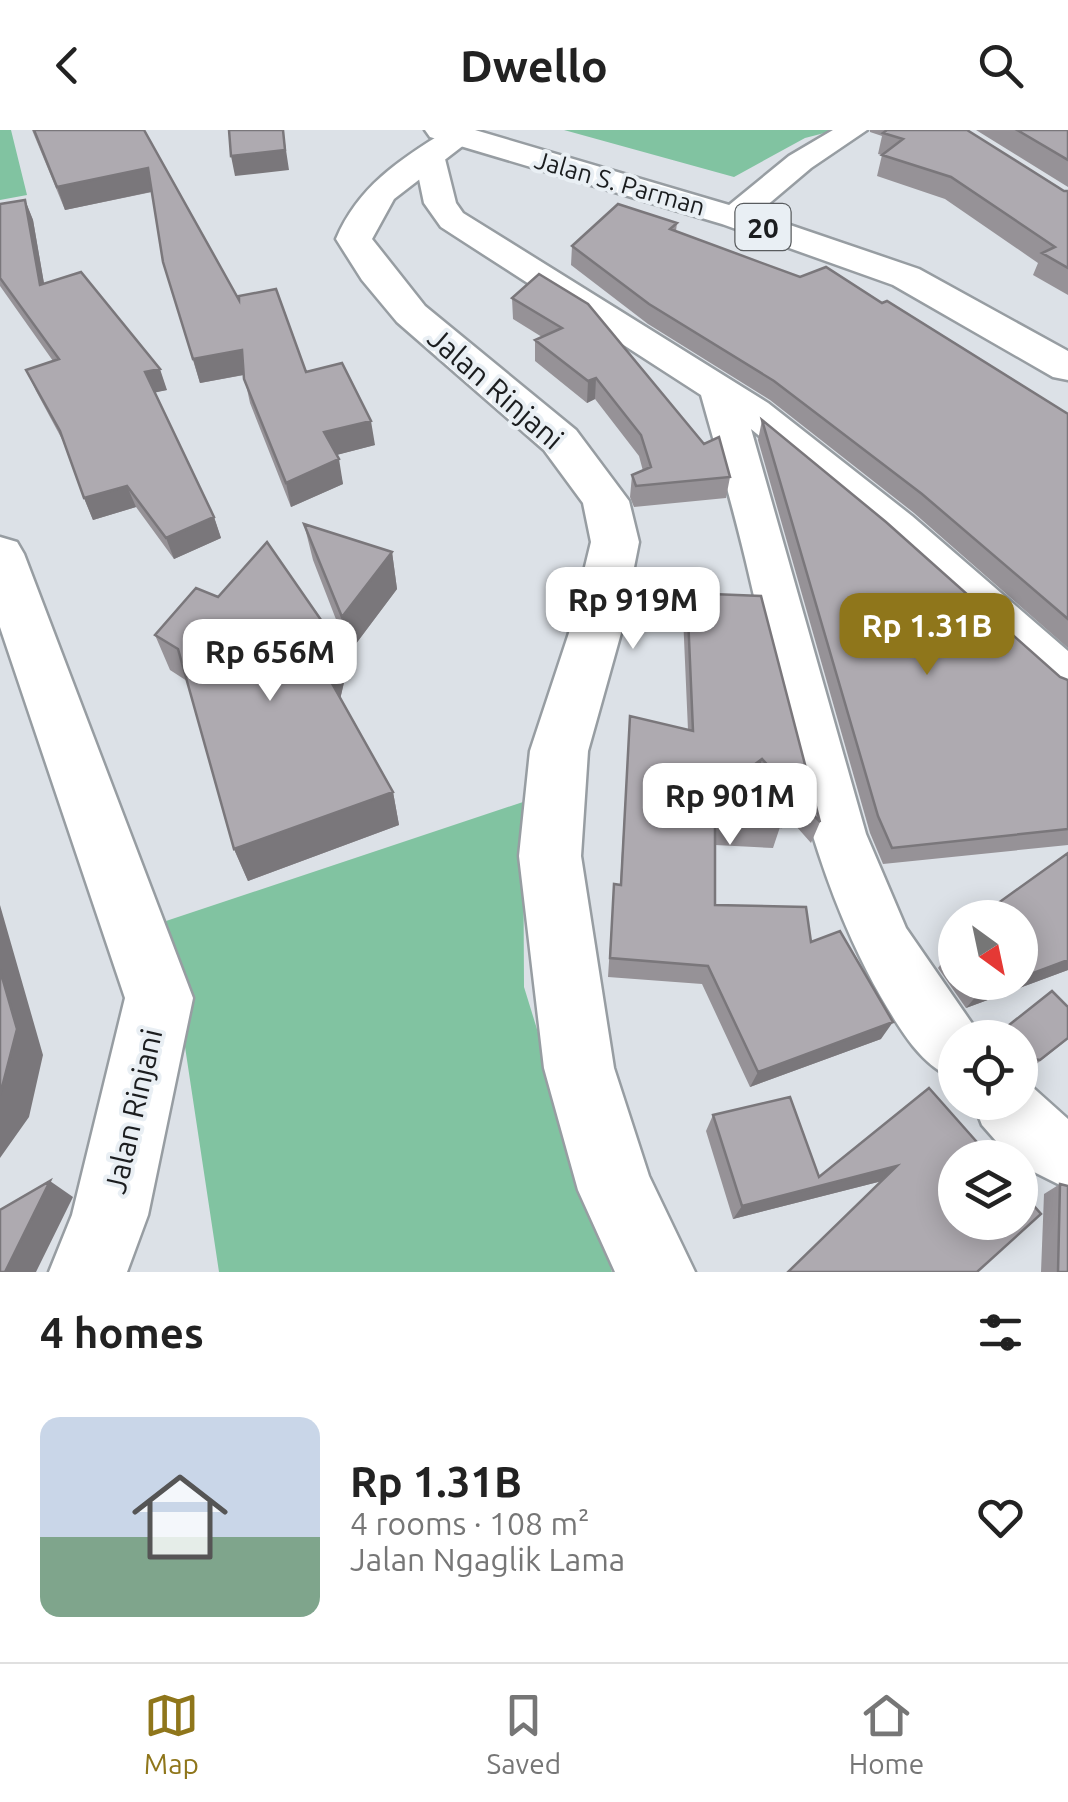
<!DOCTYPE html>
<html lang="en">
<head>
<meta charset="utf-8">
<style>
	:root { --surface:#fff; --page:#f6f6f6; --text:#222; --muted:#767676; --line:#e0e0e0; --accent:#8f761b }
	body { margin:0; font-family:Ubuntu,sans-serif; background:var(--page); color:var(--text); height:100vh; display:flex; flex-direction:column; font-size:38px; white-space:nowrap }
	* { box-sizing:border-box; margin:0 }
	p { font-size:32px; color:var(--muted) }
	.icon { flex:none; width:55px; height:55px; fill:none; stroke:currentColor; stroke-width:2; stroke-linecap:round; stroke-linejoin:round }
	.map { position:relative; height:1142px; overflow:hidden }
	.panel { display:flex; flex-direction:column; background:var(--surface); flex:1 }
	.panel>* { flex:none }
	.needle { width:65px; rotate:147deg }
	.buttons { position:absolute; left:938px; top:770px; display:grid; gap:20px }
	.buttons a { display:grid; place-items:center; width:100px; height:100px; border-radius:50%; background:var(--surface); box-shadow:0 5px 25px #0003; font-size:50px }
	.price { position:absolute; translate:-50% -85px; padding:0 22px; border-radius:20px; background:#fff; color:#222; font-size:32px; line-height:65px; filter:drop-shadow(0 2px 5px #0008) }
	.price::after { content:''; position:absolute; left:50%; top:60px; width:30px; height:22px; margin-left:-15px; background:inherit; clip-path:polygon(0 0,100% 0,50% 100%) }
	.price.selected { background:var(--accent); color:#fff }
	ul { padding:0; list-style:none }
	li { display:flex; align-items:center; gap:30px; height:250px; padding:0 40px }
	li span { display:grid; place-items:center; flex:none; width:280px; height:200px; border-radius:20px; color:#555 }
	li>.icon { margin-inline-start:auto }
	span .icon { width:120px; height:120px; fill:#fffc; stroke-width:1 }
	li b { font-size:42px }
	h2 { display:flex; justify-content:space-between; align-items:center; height:120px; padding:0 40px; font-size:42px }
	header { display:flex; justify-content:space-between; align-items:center; height:130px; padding:0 40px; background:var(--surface); font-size:45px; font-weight:600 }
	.tabs { display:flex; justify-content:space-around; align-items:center; height:140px; border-top:2px solid var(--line); background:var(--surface); font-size:28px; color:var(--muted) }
	.tabs a { display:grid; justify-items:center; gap:5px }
	.tabs .selected { color:var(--accent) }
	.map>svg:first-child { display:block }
	.green { fill:#81c3a1 }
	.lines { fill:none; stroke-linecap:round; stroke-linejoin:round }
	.minor-casing { stroke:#979da2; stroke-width:5 }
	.tertiary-casing { stroke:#979da2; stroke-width:5 }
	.trunk-casing { stroke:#979da2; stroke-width:5 }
	.minor { fill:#fff; fill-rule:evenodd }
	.tertiary { fill:#fff; fill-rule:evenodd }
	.trunk { fill:#fff; fill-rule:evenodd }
	.wall { fill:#969297 }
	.shaded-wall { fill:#7a777b }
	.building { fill:#aeaab0; stroke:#7a777b; stroke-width:2.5 }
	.labels { text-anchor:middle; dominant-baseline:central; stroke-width:8; stroke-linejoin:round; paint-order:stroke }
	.far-street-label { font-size:25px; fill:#1b1d1f; stroke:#e9eff4 }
	.shield { fill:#e9eff4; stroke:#595c5f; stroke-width:2.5 }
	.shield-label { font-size:28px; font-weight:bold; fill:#1b1d1f }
	.street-label { font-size:30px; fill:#1b1d1f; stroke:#e9eff4 }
</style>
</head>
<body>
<header><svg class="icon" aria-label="back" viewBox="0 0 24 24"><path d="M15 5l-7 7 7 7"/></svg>Dwello<svg class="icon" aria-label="search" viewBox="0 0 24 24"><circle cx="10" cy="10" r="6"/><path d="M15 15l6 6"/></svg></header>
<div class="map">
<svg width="1068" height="1142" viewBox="0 0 1068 1142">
	<rect width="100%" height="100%" fill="#dce1e7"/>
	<path class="green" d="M0,0h11l16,65 -27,5z
		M564,0h272l-31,8 -71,39z
		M523,672l1,185 88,285h-393l-53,-351z"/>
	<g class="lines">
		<defs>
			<path id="minor" d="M833,0h34l-56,38 -66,56h-22l-5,-7 5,-7 66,-54z
				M429,16l10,3 5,6 12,48 7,10 305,190 144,113 156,135v48l-17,-6 -169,-155 -131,-109 115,405 40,94 76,110h-27v41c-35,-14 -55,-50 -74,-82 -74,-130 -97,-275 -131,-418 -14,-62 -32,-123 -49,-184l-260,-168 -17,-24 -10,-48 5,-6z
				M1020,946l48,43v70l-48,-24v-7h-9l-29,-33 -9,-23h47z"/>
			<path id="tertiary" d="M446,1l17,-1 10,8 -79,61 -22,40 53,67 151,124 53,71 10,41 -18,91 -33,118 -7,105 33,212 35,108 46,96h-80l-37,-82 -34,-122 -25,-212 11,-105 39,-118 22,-91 -8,-39 -39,-53 -147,-128 -35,-42 -26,-41c22,-52 63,-79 110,-108z
				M0,407l17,5 7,12 169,444 -45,217 -21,57h-78l23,-57 53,-217 -125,-371z"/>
			<path id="trunk" d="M425,0h50l271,80 173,59 149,82v29l-15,-3 -160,-92 -171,-61 -292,-87z"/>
		</defs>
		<use href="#minor" class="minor-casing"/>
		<use href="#tertiary" class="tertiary-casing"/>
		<use href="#trunk" class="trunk-casing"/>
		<use href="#minor" class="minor"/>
		<use href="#tertiary" class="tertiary"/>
		<use href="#trunk" class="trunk"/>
	</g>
	<path class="wall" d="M32,0h112l95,170 136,145 -39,10 7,29 -52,23 -41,-104 -6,-28 -44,8 -37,-121 -11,-70 -87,18z
		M870,0h97l97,61h4v104l-35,-20 5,-12 -93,-64 -68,-23 5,-21 -4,-1 4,-18 -12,-4z
		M976,0h92v57z
		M25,70l8,20 11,64 123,106 -12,2 59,125 7,21 -47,21 -38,-52 -43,13 -9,-22 -20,-55 -28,-52 -10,-21 27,-9 -53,-75v-82z
		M677,93l-1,8 124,46 82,26 186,111v234l-154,-135 -144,-113 -122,-76 -77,-59 1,-19z
		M539,144l191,203 -4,21 -92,9 -4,-10 2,-22 11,-4 -4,-15 -44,-57 -8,4 -52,-42v-21l7,-3 -29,-18 -1,-21z
		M762,290l298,257 8,3v165l-185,19 -13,-31 -112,-393z
		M304,394l88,28 5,37 -48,64 -36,-93z
		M687,463l133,229 -9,21 -55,-62 -2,1 26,45 -7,21 -58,-3v60l96,37 70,97 -131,48 -48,-103 -94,-7 6,-93 6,1 10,-169 58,14 -5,-114z
		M155,505l182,8 8,35 -5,21 53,93 6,33 -151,56 -14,-32 -47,-168 -17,-11z
		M1068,723v117l-102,38 -28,-40 11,-15 6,-4v33h65v-64h-34l8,-12z
		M999,903l69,6 -48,38v-39h-25z
		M929,958l-47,93 -149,38 -27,-88 7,-16 106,62z
		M1060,1054l8,88h-27l3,-78z"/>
	<path class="shaded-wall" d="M283,0l6,40 -54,6 -4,-20z
		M148,38l7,23 -90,19 -8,-23z
		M25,70l8,20 15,86 -8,-21z
		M242,220l6,24 -48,9 -7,-24z
		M160,239l7,21 -14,3 -8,-21z
		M596,248l-1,21 -8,4 1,-22z
		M371,291l4,24 -46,12 -5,-25z
		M339,329l4,25 -52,23 -5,-24z
		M127,356l9,21 -43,13 -9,-22z
		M214,387l7,21 -47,21 -8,-21z
		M392,422l5,37 -48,64 -7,-36z
		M337,513l8,35 -8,35 -8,-35z
		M762,629l-6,22 -15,11 6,-22z
		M393,662l6,33 -151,56 -14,-32z
		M0,775l43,150 -14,62 -29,41z
		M1068,830v10l-102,38 12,-14 30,-12h12v-4z
		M893,892l-12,17 -131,48 8,-15z
		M897,1036l-15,15 -149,38 9,-13z
		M50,1051l23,16 -37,75h-31z"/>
	<path class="building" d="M34,0h110l95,170v-4l37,-7 30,83 36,-9 29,58 -47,11 15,27 -53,24 -42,-104 -2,-29 -49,9 -30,-97 -15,-94 -91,19z
		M229,0h54l2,20 -54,6z
		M887,0h80l97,61h4v77l-26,-15 13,-6 -104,-70 -69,-22 21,-16 -20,-6z
		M1017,0h51v30z
		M25,70l15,85 41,-13 79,97 -15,3 69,145 -48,21 -39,-52 -43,12 -24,-67 -34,-61 33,-11 -59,-81v-74z
		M618,74l59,19 -7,6 130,48 26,-10 56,36 5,-2 181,113v205l-146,-125 -148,-113 -125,-77 -77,-58z
		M539,144l49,30 116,140 15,-7 11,40 -94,9 -4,-11 19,-8 -10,-32 -45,-57 -8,3 -53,-41 27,-12 -50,-30z
		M762,290l124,102 174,155 8,3v149l-176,19 -14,-32z
		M304,394l88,28 -50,65z
		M267,412l70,101 -8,35 64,114 -159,57 -56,-200 -23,-14 41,-47 22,9z
		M687,463l74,3 59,226 -58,-63 -15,11 33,57 -65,-3v81l91,2 5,35 29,-11 53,91 -135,50 -50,-106 -98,-8 4,-74 7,1 9,-169 63,15z
		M1068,723v107l-48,18v-60h-15l1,-1 -12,-11z
		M955,819v12l-6,-8z
		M0,840l17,59 -17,66z
		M970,852h38l-30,12z
		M1052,861l16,16v31l-28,22 -7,-1 -2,8 -11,-12v-17h-17l-4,-5z
		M929,958l62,70h-36v64h65v-32l21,24 -64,58h-189l109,-106 -155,40 -29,-91 77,-18 29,80z
		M50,1051l-45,91h-5v-62z
		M1060,1054l8,2v86h-10z"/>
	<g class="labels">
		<g class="far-street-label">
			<text transform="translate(620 53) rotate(16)">Jalan S. Parman</text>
		</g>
		<rect class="shield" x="735.5" y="74" width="55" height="46" rx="8"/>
		<g class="shield-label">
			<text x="763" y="97">20</text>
		</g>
		<g class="street-label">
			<text transform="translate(496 258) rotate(41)">Jalan Rinjani</text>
			<text transform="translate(133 981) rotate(-77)">Jalan Rinjani</text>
		</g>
	</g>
</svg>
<div class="buttons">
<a><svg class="needle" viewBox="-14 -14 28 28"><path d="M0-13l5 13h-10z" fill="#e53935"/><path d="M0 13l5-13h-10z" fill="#767676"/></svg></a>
<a><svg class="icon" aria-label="locate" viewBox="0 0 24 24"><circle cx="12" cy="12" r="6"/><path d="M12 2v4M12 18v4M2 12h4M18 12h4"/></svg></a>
<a><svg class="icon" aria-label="layers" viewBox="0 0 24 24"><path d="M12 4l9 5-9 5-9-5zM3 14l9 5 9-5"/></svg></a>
</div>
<b class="price" style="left:633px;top:522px">Rp 919M</b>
<b class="price selected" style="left:927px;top:548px">Rp 1.31B</b>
<b class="price" style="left:270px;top:574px">Rp 656M</b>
<b class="price" style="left:730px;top:718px">Rp 901M</b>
</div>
<section class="panel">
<h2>4 homes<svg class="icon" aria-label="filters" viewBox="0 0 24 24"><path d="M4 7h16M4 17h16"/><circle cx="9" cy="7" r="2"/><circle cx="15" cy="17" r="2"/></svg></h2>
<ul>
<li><span style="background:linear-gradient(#c9d6e8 60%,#7fa58c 0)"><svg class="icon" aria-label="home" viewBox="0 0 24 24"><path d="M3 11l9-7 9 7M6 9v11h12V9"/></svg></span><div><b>Rp 1.31B</b><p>4 rooms · 108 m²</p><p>Jalan Ngaglik Lama</p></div><svg class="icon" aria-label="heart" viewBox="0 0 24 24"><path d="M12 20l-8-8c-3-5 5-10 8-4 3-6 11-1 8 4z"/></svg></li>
</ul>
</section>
<nav class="tabs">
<a class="selected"><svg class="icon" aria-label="map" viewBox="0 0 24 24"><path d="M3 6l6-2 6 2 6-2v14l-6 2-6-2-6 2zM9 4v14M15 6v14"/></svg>Map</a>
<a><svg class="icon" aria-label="saved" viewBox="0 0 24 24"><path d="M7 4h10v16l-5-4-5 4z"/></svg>Saved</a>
<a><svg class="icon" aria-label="home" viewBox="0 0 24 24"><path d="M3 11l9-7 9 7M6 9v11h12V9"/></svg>Home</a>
</nav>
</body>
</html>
